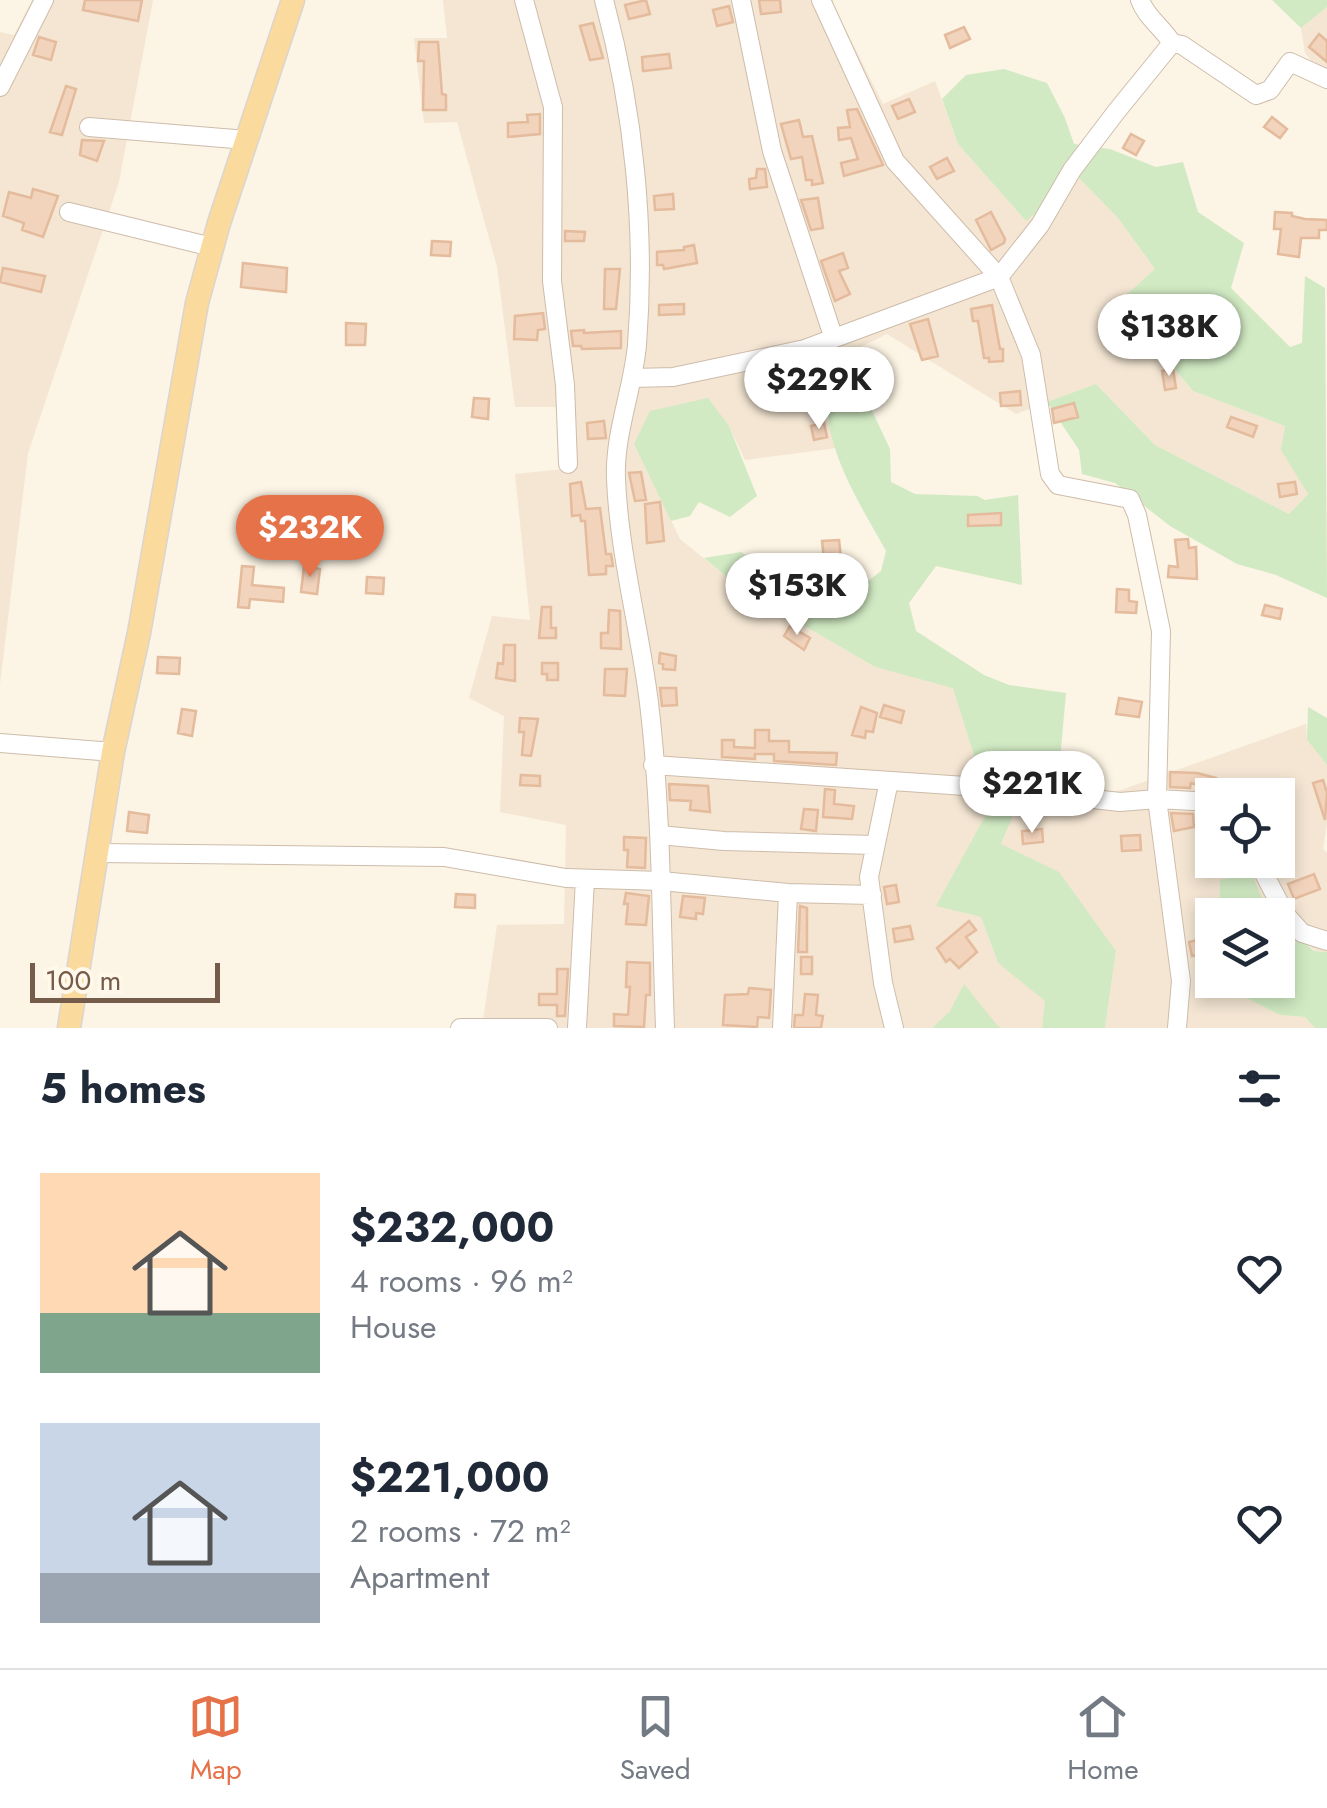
<!DOCTYPE html>
<html lang="en">
<head>
<meta charset="utf-8">
<style>
	:root { --surface:#fff; --page:#f6f6f7; --text:#1f2937; --muted:#747a83; --line:#e0e1e3; --accent:#e67249 }
	body { margin:0; font-family:Jost,sans-serif; background:var(--page); color:var(--text); height:100vh; display:flex; flex-direction:column; font-size:38px; white-space:nowrap }
	* { box-sizing:border-box; margin:0 }
	p { font-size:32px; color:var(--muted) }
	.icon { flex:none; width:55px; height:55px; fill:none; stroke:currentColor; stroke-width:2; stroke-linecap:round; stroke-linejoin:round }
	.map { position:relative; height:1028px; overflow:hidden }
	.panel { display:flex; flex-direction:column; background:var(--surface); flex:1 }
	.panel>* { flex:none }
	.controls { position:absolute; left:1195px; top:778px; display:grid; gap:20px }
	.controls a { display:grid; place-items:center; width:100px; height:100px; border-radius:0px; background:var(--surface); box-shadow:0 5px 15px #0003; font-size:50px }
	.scale { position:absolute; left:30px; bottom:25px; width:190px; box-sizing:border-box; padding-left:10px; border:5px solid #755b4a; border-top:0; font-size:28px; line-height:35px; white-space:nowrap; color:#755b4a; -webkit-text-stroke:8px #fff8eb; paint-order:stroke }
	.price { position:absolute; translate:-50% -85px; padding:0 22px; border-radius:35px; background:#fff; color:#222; font-size:32px; line-height:65px; filter:drop-shadow(0 2px 5px #0008) }
	.price::after { content:''; position:absolute; left:50%; top:60px; width:30px; height:22px; margin-left:-15px; background:inherit; clip-path:polygon(0 0,100% 0,50% 100%) }
	.price.current { background:var(--accent); color:#fff }
	ul { padding:0; list-style:none }
	li { display:flex; align-items:center; gap:30px; height:250px; padding:0 40px }
	li span { display:grid; place-items:center; flex:none; width:280px; height:200px; border-radius:0px; color:#555 }
	li>.icon { margin-inline-start:auto }
	span .icon { width:120px; height:120px; fill:#fffc; stroke-width:1 }
	li b { font-size:42px }
	h2 { display:flex; justify-content:space-between; align-items:center; height:120px; padding:0 40px; font-size:42px }
	.tabs { display:flex; justify-content:space-around; align-items:center; height:140px; border-top:2px solid var(--line); background:var(--surface); font-size:28px; color:var(--muted) }
	.tabs a { display:grid; justify-items:center; gap:5px }
	.tabs .current { color:var(--accent) }
	.map>svg:first-child { display:block }
	.residential { fill:#f4e6d3; fill-rule:evenodd }
	.green { fill:#d1eac3 }
	.building { fill:#f2d3bc; stroke:#e4bb9c; stroke-width:2.5 }
	.lines { fill:none; stroke-linecap:round; stroke-linejoin:round }
	.minor-casing { stroke:#cebcab; stroke-width:20 }
	.major-casing { stroke:#dbd4d0; stroke-width:25 }
	.minor { stroke:#fff; stroke-width:18 }
	.major { stroke:#fbdb9d; stroke-width:22 }
</style>
</head>
<body>
<div class="map">
<svg width="1327" height="1028" viewBox="0 0 1327 1028">
	<rect width="100%" height="100%" fill="#fcf4e4"/>
	<path class="residential" d="M32,0h121l-34,182 -91,271 -28,231v-652l14,3z
		M443,0h391l-2,2 51,102 52,-23 23,63 68,77 53,-43 38,39 38,52 -17,76 36,23 19,23 92,35 -3,24 26,44 -19,20 -134,-69 -59,-61 -80,30 -129,-80 -41,20 -14,17 -5,47 10,30 -92,12 -16,-34 -95,18 46,95 63,51 132,77 78,20 37,120 -53,99 44,11 17,46 48,38 -4,27h-40l-52,-17 -18,17h-450l15,-103 67,-1 2,-99 -66,-13 4,-96 -35,-18 23,-82 38,4 -15,-146 49,-5 -6,-62h-43l-18,-140 -40,-145 -33,1 -10,-85h33z
		M1327,7v73l-22,-27 -4,-25z
		M1306,724l1,16 20,25v58l-4,26 4,4v99l-12,-1 -37,-31v-5l-11,-5 -15,-36 -32,7 -1,34h-7v65h19l3,12 46,23 25,2 10,11h-210l11,-77 -115,-107 17,-39 40,-23 46,11 17,-3zM1212,795h66v65h-66z"/>
	<path class="green" d="M1272,0h55v7l-26,21z
		M1004,69l43,14 18,35 9,26 36,5 46,18 27,-5 15,50 46,31 -13,45 59,59 12,-4 3,-67 20,12 2,310 -51,-23 -39,-11 -67,-38 -55,-43 -33,-9 -3,-24 -32,-48 49,-18 59,61 134,69 19,-20 -27,-44 4,-24 -92,-35 -19,-23 -36,-23 -15,-47 32,-29 -38,-52 -38,-39 -53,43 -68,-77 -16,-45 24,-24z
		M846,354l3,22 17,22 24,51 1,33 24,12 62,2 8,4 33,-5 4,90 -86,-19 -27,37 7,28 68,44 25,10 57,8 -8,89 -40,23 -17,39 58,28 57,79 -11,77h-63l3,-27 -47,-38 -17,-46 -45,-11 54,-99 -37,-119 -78,-21 -132,-77 -39,-32 37,-6 51,32 57,12 32,-25 5,-20c-30,-55 -88,-139 -40,-197z
		M708,398l21,28 28,70 -27,21 -31,-15 -9,14 -19,5 -37,-77 16,-33z
		M1308,707l19,11v47l-20,-25z
		M1252,874l15,36 5,5h-53l1,-35z
		M1278,920l36,31 13,1v76h-12l-10,-11 -25,-2 -46,-23 -3,-12h47z
		M964,984l33,41 5,3h-70l18,-17z"/>
	<path class="building" d="M85,0h57l-4,21 -55,-11z
		M646,0l4,14 -21,5 -4,-14z
		M759,0h21l1,12 -20,2z
		M729,6l4,16 -16,4 -4,-16z
		M593,23l10,35 -13,2 -10,-34z
		M964,27l6,12 -20,9 -5,-13z
		M1319,34l8,7v21l-18,-15z
		M39,37l17,5 -5,18 -18,-5z
		M419,42h19l4,52 4,1v15h-23l1,-49h-6z
		M669,54l2,14 -28,3 -1,-14z
		M66,86l10,3 -14,46 -12,-3z
		M909,99l6,13 -17,7 -6,-13z
		M857,109l26,56 -39,11 -3,-13 17,-4 -7,-21 -12,2 -1,-12 12,-1 -3,-17z
		M540,114v20l-32,3v-14l20,-1 -1,-7z
		M1272,117l15,12 -7,9 -16,-11z
		M799,120l4,17 9,-1 11,47 -11,2v-5h-6l-4,-23 -11,2 -10,-35z
		M1131,134l13,7 -8,14 -13,-7z
		M82,140l22,1 -7,20 -17,-6z
		M947,158l7,13 -17,8 -7,-12z
		M757,169h8l2,18 -17,2 -1,-10 7,-1z
		M33,189l25,7 -15,41 -21,-7 2,-7 -21,-7 6,-24 22,6z
		M673,194l1,15 -19,1 -1,-14z
		M818,198l5,30 -12,2 -10,-30z
		M991,212l14,27 -1,4 -13,7 -15,-30z
		M1275,212l17,1v3l13,3 22,1v10h-8v8h-18l-2,19 -21,-3 3,-25h-7z
		M565,231l20,1 -1,9h-19z
		M432,241l19,1 -1,14 -19,-1z
		M694,245l3,18 -33,6 -1,-4h-6v-13l27,-2v-3z
		M843,253l5,15 -9,3 11,23 -15,7 -14,-40z
		M243,263l44,5 -1,24 -45,-5z
		M3,268l42,8 -4,16 -41,-10z
		M605,269h15l-4,40h-12z
		M684,304v10l-25,1v-10z
		M992,305l8,44h3v12l-14,1v-4h-5l-6,-37h-5l-2,-12z
		M543,313l2,16 -7,1 -1,10 -23,-1 1,-23z
		M928,319l10,37 -16,4 -12,-36z
		M346,323l20,1 -1,21h-19z
		M584,330v3l37,-2v17l-39,1 -1,-3h-8l-2,-15z
		M1173,369l3,19 -11,2 -3,-19z
		M1020,391l1,14 -20,1 -1,-13z
		M474,398l15,1 -1,20 -16,-2z
		M1074,403l4,14 -24,6 -2,-14z
		M1231,417l26,9 -4,11 -26,-10z
		M604,421l2,17 -18,1 -1,-16z
		M824,423l3,14 -13,3 -3,-14z
		M641,472l5,28 -11,1 -6,-28z
		M581,482l5,27 14,-1 6,46h5l2,12h-7v8l-17,1 -4,-54h-4l-1,-6 -8,1 -2,-32z
		M1295,482l2,12 -17,3 -2,-13z
		M660,502l4,39 -17,2 -2,-39z
		M1001,513v12l-33,1v-11z
		M1188,539l1,9 7,-1 1,32 -29,-2 1,-11 9,1 -3,-27z
		M839,540l3,27 -17,2 -3,-28z
		M242,566l12,1 -2,18 32,3 -1,14 -33,-3 -1,9 -11,-1z
		M304,566l16,3 -3,25 -16,-2z
		M367,577l17,1 -1,16 -17,-1z
		M1117,589l12,1v11l8,1 -1,11 -20,-1z
		M1265,605l17,4 -2,10 -18,-4z
		M542,607h9v21h5v10h-17z
		M609,610l11,1 1,38 -20,-1v-15h7z
		M790,626l20,12 -6,12 -20,-14z
		M504,645h11v36l-19,-3 2,-15 5,1z
		M660,653l16,3 -1,14 -12,-1v-5l-4,-1z
		M158,657l22,1 -1,16 -22,-1z
		M542,663h16v17h-11v-6h-5z
		M605,669h22l-2,27 -21,-1z
		M660,688h16l1,17 -15,1z
		M1119,698l23,4 -3,15 -23,-3z
		M884,705l20,6 -3,12 -21,-6z
		M861,707l16,6 -4,19 -7,-1 -1,7 -13,-3z
		M182,709l14,2 -4,25 -14,-3z
		M520,718l18,1 -7,37 -9,-1 2,-23h-5z
		M755,730h14v11h20v11l48,1 -1,12 -62,-4v-7h-19v5l-33,-2v-17h12v7l21,1z
		M1170,772l27,1 19,5 -3,11 -22,-6 -1,5 -20,-1z
		M521,775l19,1v10l-20,-1z
		M1323,780l4,13 -2,27 -12,-37z
		M669,784l39,2 2,26 -20,-2 1,-9 -21,-1z
		M825,789l10,1 -1,14 20,2 -2,13 -29,-2z
		M804,809l14,1 -2,21 -15,-2z
		M129,812l20,3 -2,18 -20,-2z
		M1171,813l22,1 1,13 -20,4z
		M1042,829l1,13 -20,2 -1,-13z
		M1140,835l1,15 -19,1 -1,-15z
		M624,837l22,1 -1,30 -18,-1 1,-17h-4z
		M1314,874l6,15 -26,10 -6,-15z
		M896,885l3,17 -12,2 -3,-17z
		M626,893l23,3 -3,29 -20,-1 2,-20h-4z
		M456,894l19,1v13l-20,-1z
		M683,896l22,2 -2,16 -7,-1v6l-16,-2z
		M800,906l7,2v44h-9z
		M969,921l7,9 -10,7 11,15 -18,16 -9,-9 -4,3 -9,-14z
		M910,926l3,13 -18,3 -2,-13z
		M1208,938l4,14 -20,4 -3,-14z
		M801,957h11v17h-11z
		M627,962l23,1v32h-4l-2,32 -30,-1v-12l14,1 2,-28h-4z
		M557,969h11l-3,47h-8v-11h-18v-11h18z
		M749,988l22,2 -2,28 -11,-1 -1,10 -34,-2 2,-30 23,-1z
		M805,994l13,1 -2,20 7,1 -2,12h-27l1,-13h8z"/>
	<g class="lines">
		<defs>
			<path id="minor" d="M524,0l29,107 -1,174 13,104 3,79
				M604,0c30,111 42,230 33,345 -4,44 -23,89 -21,134 3,75 24,150 33,224 13,108 12,217 16,325
				M741,0l31,151 61,185
				M821,0l74,161 104,116 32,78 19,119 8,11 72,14 7,16 24,116 -4,168 24,182 -4,47
				M1140,0c6,17 22,27 32,43l10,2 74,50 14,-5 20,-28 37,17
				M0,87l44,-87
				M89,127l158,13
				M69,212l143,35
				M634,378l39,-1 132,-28 194,-72 41,-52 32,-55 44,-58 56,-69
				M0,743l113,9
				M653,765l342,23 125,14 37,-3 55,3
				M889,781l-20,96 14,106 11,45
				M659,835l65,6 150,4
				M98,853l346,4 122,21 95,3 127,12 84,2
				M1257,860l28,54 17,19 25,8
				M460,1028h88
				M577,1028l8,-149
				M782,1028l6,-135"/>
			<path id="major" d="M69,1028l44,-276 26,-119 58,-330 22,-80 74,-223"/>
		</defs>
		<use href="#minor" class="minor-casing"/>
		<use href="#major" class="major-casing"/>
		<use href="#minor" class="minor"/>
		<use href="#major" class="major"/>
	</g>
</svg>
<div class="controls">
<a><svg class="icon" aria-label="locate" viewBox="0 0 24 24"><circle cx="12" cy="12" r="6"/><path d="M12 2v4M12 18v4M2 12h4M18 12h4"/></svg></a>
<a><svg class="icon" aria-label="layers" viewBox="0 0 24 24"><path d="M12 4l9 5-9 5-9-5zM3 14l9 5 9-5"/></svg></a>
</div>
<div class="scale">100 m</div>
<b class="price" style="left:1169px;top:379px">$138K</b>
<b class="price" style="left:819px;top:432px">$229K</b>
<b class="price current" style="left:310px;top:580px">$232K</b>
<b class="price" style="left:797px;top:638px">$153K</b>
<b class="price" style="left:1032px;top:836px">$221K</b>
</div>
<section class="panel">
<h2>5 homes<svg class="icon" aria-label="filters" viewBox="0 0 24 24"><path d="M4 7h16M4 17h16"/><circle cx="9" cy="7" r="2"/><circle cx="15" cy="17" r="2"/></svg></h2>
<ul>
<li><span style="background:linear-gradient(#ffd9b3 70%,#7fa58c 0)"><svg class="icon" aria-label="home" viewBox="0 0 24 24"><path d="M3 11l9-7 9 7M6 9v11h12V9"/></svg></span><div><b>$232,000</b><p>4 rooms · 96 m²</p><p>House</p></div><svg class="icon" aria-label="heart" viewBox="0 0 24 24"><path d="M12 20l-8-8c-3-5 5-10 8-4 3-6 11-1 8 4z"/></svg></li>
<li><span style="background:linear-gradient(#c9d6e8 75%,#9aa5b1 0)"><svg class="icon" aria-label="home" viewBox="0 0 24 24"><path d="M3 11l9-7 9 7M6 9v11h12V9"/></svg></span><div><b>$221,000</b><p>2 rooms · 72 m²</p><p>Apartment</p></div><svg class="icon" aria-label="heart" viewBox="0 0 24 24"><path d="M12 20l-8-8c-3-5 5-10 8-4 3-6 11-1 8 4z"/></svg></li>
</ul>
</section>
<nav class="tabs">
<a class="current"><svg class="icon" aria-label="map" viewBox="0 0 24 24"><path d="M3 6l6-2 6 2 6-2v14l-6 2-6-2-6 2zM9 4v14M15 6v14"/></svg>Map</a>
<a><svg class="icon" aria-label="saved" viewBox="0 0 24 24"><path d="M7 4h10v16l-5-4-5 4z"/></svg>Saved</a>
<a><svg class="icon" aria-label="home" viewBox="0 0 24 24"><path d="M3 11l9-7 9 7M6 9v11h12V9"/></svg>Home</a>
</nav>
</body>
</html>
